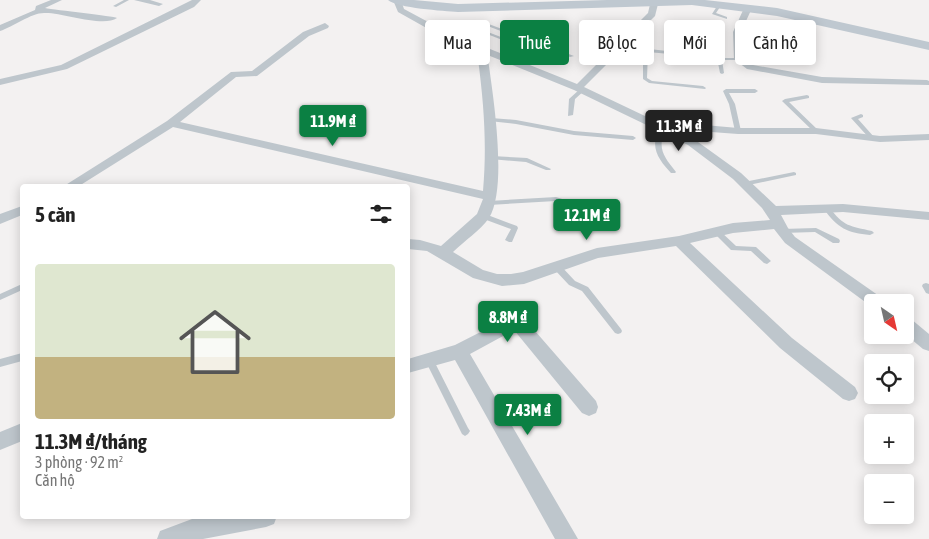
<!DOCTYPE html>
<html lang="vi">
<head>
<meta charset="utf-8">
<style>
	:root { --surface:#fff; --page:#f6f6f6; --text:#222; --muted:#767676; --accent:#0b8043 }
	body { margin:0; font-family:"Asap Condensed",sans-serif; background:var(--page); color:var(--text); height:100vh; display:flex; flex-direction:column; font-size:19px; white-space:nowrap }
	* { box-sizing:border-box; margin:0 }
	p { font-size:16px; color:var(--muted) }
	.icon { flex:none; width:28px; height:28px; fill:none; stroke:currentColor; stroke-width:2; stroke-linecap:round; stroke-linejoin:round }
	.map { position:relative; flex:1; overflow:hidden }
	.panel { position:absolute; left:20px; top:184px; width:390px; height:335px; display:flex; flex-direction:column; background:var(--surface); border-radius:5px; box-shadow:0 2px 12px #0003 }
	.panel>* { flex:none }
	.hud { position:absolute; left:425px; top:20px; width:429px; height:45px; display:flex; gap:10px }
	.needle { width:32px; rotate:146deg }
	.buttons { position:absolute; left:864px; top:294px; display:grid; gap:10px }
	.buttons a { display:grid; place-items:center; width:50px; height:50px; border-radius:5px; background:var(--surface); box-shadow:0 2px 12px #0003; font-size:25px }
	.price { position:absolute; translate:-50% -42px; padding:0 11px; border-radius:5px; background:var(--accent); color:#fff; font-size:16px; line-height:32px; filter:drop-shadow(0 1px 2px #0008) }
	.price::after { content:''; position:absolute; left:50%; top:30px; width:15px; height:11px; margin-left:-8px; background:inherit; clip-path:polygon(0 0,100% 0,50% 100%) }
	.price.active { background:#222; color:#fff }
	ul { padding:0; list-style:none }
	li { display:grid; align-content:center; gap:10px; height:265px; padding:0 15px }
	li span { display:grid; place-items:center; height:155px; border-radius:5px; color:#555 }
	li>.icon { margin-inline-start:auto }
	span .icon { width:90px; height:90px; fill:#fffc; stroke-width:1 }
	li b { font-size:21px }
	h2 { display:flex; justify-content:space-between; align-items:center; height:60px; padding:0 15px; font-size:21px }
	.chip { padding:0 18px; border-radius:5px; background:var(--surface); box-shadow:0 2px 12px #0003; font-size:18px; line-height:45px }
	.chip.active { background:var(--accent); color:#fff }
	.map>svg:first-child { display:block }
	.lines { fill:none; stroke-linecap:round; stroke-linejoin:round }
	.lane { fill:#bec6cc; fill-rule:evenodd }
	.street { fill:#bec6cc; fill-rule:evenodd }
	.secondary { fill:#bfc8d0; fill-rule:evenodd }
</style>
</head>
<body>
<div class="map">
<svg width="929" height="539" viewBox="0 0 929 539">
	<rect width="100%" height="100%" fill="#f3f1f1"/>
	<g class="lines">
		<path class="lane" d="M124,0h5l-13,7 -3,-1z
			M719,3l3,1 -6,9 11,4v2l-15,-5z
			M469,20h9l96,36 -4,1 -93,-35 -10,2 47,18 -4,1 -46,-18 -20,9 -4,-1z
			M649,49l55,6v2h-2l-54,-5 -1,26 5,3 51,5 3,2 -1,1 -56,-6 -6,-4v-15l-33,-5 -2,-1 2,-1 33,4 1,-10z
			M717,58h22l2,1 -2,1h-17l2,13 -2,1 -2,-1z
			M580,89l5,1 -10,9 -2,16 -5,1 1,-17z
			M726,89h29l3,2 -3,2h-26l6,11 6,27 -1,1h-4l-1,-1 -6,-27 -6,-13z
			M807,95l2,1v2l-20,4 29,28v2h-4l-32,-31 3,-2z
			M861,114l2,1v2l-5,2 16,18v2h-4l-19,-21z
			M491,118l25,2 58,11 59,5 3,2 -3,2 -59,-5 -58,-11 -27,-3v-2z
			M662,127l3,2c-8,20 -1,28 11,43l-1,1h-4c-9,-10 -19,-21 -15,-36 1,-4 3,-7 6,-10z
			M492,156l35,2 24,11 -1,1h-4l-20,-8 -36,-3 -1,-1z
			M794,172l2,1v2l-52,11 -3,-2 3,-2z
			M556,197l25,8 1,2 -3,2 -23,-8 -67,4 -3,-2 3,-2z
			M825,207h4c15,20 21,19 43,24l2,2 -4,2c-22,-2 -33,-7 -46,-26z
			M481,214h4l32,12 1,2 -6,14h-3l-4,-2 6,-11 -30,-11 -1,-2z
			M816,228l23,11 1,2 -1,2h-6l-18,-11 -33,1 -3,-2 3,-2z
			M715,230h4l17,16 20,1 15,14 -4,3 -3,-1 -13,-12 -20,-1 -16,-16 -1,-2z
			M557,264l3,1 15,16 13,6 33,42 1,2 -1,2 -3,1 -3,-1 -33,-42 -13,-6 -15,-16 -1,-2 1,-2z
			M926,283l3,1v10l-3,-1 -4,-7 1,-2z
			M22,284v6l-22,10v-6z
			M22,353v8l-22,6v-8z
			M429,356l3,1 36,71 2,3 -2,3 -3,2 -3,-2 -37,-74 1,-3z"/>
		<path class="street" d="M51,0h11l-17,8c10,2 69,8 72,10 -14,10 -55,-6 -73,-5 -13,0 -31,14 -44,18v-6l35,-15 1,-4z
			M134,0h16l13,4 -4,2z
			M192,0h9l-7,7 -127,62 -67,16v-6l61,-14z
			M393,0h8l3,9 41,22 132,53 71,-71 3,-13h8l-4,16 -71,71 103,49v-9l6,-3 45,4h78l64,8 49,-2v6l-49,2 -64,-8h-78l-40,-3v11l43,31 35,33 67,-2 86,8v8l-86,-8 -62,3 7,13 7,9 87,61 2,4h-12v5l-87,-64 -11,-14 -41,4 -43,10 102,95 63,49 3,6 -3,6 -6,2 -6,-2 -63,-51 -104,-102 -78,12 -74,26 -22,2 -29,-8 -46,-27 -19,-2v-10l12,1 21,6 36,-32 6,-15 -310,-72 -94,59h-15l103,-65 64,-49 21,-1 51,-39 22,-9 4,3 -1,2 -19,8 -52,40 -21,1 -56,45 303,69c4,-46 1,-86 -5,-132l5,-6 -44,-18 -41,-23zM490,56l84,34 114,55 45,34 29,29 8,12 -37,3 -54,13 -82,12 -74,24 -12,2h-14l-14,-4 -30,-18c11,-11 27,-21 36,-34 19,-30 4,-123 -1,-159z
			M745,6l7,2 -11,24 3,26 9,7 69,12 105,3 2,1v4l-107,-2 -75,-14 -13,-10 -1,-27z
			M22,206v9l-22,9v-10z
			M516,314l6,2 74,85 2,6 -2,6 -7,3 -7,-3 -68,-83 -44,24 108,185h-23l-100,-179 -47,13v-14l47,-14z
			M905,317l6,2 18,15v17l-6,-2 -18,-15z
			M22,423v18l-22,9v-18z
			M206,516h71l-3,8 -8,3 -63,12h-46l3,-8 32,-12z"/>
		<path class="secondary" d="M388,0h26l44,4 149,-4h98l72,8 152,34v8l-152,-34 -85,-11 -234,7c-14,-1 -61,-4 -70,-12z"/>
	</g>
</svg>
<div class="buttons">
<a><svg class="needle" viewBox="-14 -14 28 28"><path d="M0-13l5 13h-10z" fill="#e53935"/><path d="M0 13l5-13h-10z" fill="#767676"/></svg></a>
<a><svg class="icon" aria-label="locate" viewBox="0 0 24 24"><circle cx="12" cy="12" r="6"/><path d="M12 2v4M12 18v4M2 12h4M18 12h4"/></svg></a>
<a>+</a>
<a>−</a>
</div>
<b class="price" style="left:333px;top:147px">11.9M ₫</b>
<b class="price active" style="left:679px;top:152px">11.3M ₫</b>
<b class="price" style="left:587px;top:241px">12.1M ₫</b>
<b class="price" style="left:508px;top:343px">8.8M ₫</b>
<b class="price" style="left:528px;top:436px">7.43M ₫</b>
<div class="hud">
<a class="chip">Mua</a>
<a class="chip active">Thuê</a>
<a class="chip">Bộ lọc</a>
<a class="chip">Mới</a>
<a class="chip">Căn hộ</a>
</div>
<section class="panel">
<h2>5 căn<svg class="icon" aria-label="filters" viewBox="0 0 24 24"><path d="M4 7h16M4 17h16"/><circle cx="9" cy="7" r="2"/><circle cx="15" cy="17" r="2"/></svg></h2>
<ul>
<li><span style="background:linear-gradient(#dfe7d0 60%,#c2b280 0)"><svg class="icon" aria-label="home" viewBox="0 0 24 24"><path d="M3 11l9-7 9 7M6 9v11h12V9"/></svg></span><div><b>11.3M ₫/tháng</b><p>3 phòng · 92 m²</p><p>Căn hộ</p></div></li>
</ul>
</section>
</div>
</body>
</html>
